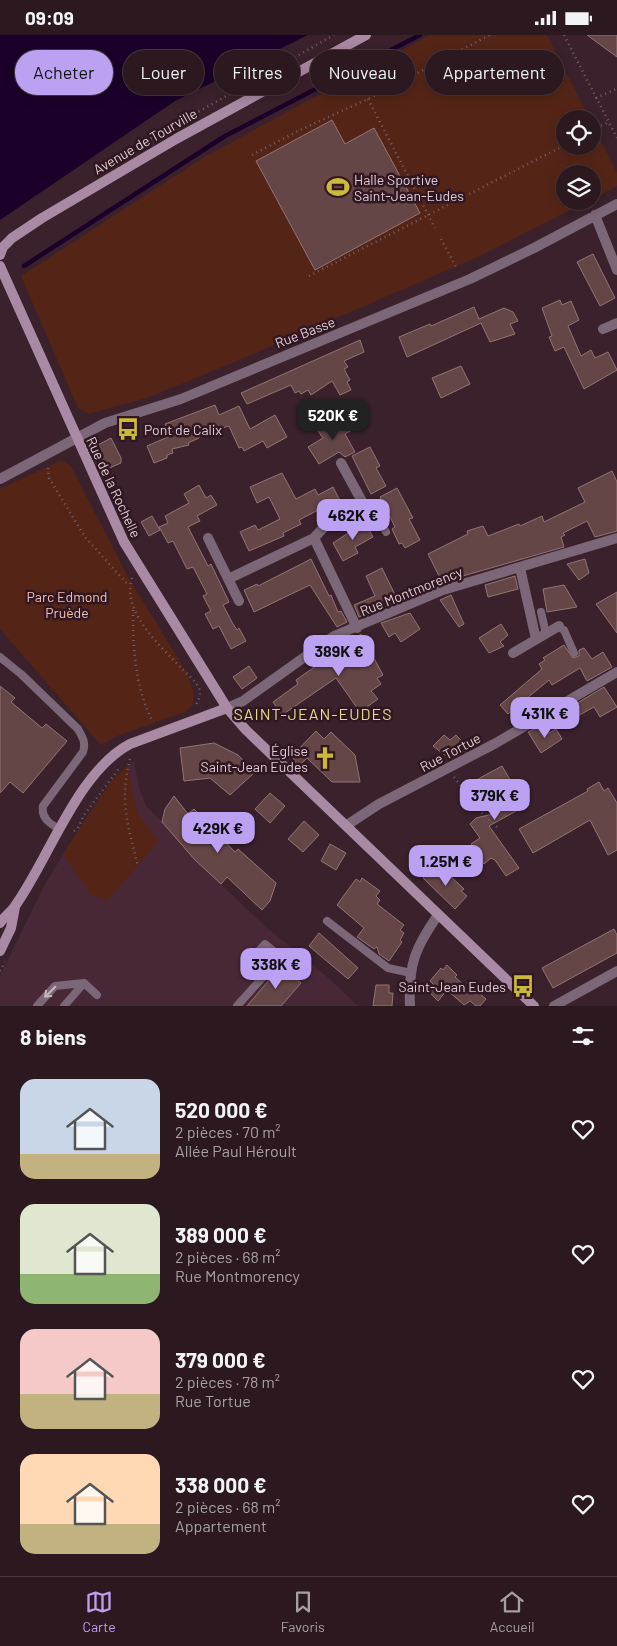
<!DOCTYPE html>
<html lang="fr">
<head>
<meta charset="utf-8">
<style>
	:root { --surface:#2c1920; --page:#342229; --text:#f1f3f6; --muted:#a6a0a5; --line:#48383e; --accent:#bca0f2 }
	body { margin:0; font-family:Barlow,sans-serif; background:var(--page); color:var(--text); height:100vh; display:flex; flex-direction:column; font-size:19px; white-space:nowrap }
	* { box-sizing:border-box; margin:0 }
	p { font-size:16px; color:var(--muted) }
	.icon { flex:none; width:28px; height:28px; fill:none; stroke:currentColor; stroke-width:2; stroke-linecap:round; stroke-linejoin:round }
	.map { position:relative; height:971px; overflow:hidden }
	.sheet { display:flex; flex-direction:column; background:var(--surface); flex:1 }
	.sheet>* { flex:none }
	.guide { position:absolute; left:15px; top:15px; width:588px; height:45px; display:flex; gap:10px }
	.controls { position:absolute; left:556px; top:75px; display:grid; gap:10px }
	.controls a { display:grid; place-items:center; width:45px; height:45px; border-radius:50%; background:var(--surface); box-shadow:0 2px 12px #0003,0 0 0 1px var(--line); font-size:25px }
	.price { position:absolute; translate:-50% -42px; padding:0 11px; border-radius:10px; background:var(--accent); color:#111; font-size:16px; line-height:32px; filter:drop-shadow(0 1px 2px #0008) }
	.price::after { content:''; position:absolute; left:50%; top:30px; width:15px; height:11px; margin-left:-8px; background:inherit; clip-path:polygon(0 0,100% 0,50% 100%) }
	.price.selected { background:#222; color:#fff }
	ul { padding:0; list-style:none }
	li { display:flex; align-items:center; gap:15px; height:125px; padding:0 20px }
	li span { display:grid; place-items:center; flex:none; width:140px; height:100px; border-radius:15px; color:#555 }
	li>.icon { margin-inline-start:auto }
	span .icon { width:60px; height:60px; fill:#fffc; stroke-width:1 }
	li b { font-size:21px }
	h2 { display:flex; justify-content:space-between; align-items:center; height:60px; padding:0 20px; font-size:21px }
	.tag { padding:0 18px; border-radius:22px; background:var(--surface); box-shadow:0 2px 12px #0003,0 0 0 1px var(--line); font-size:18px; line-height:45px }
	.tag.selected { background:var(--accent); color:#111 }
	.status { display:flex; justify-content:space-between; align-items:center; height:35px; padding:0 25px; background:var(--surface); direction:ltr }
	.status svg { height:14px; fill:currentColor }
	.dock { display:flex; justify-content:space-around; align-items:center; height:70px; border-top:1px solid var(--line); background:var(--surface); font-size:14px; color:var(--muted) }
	.dock a { display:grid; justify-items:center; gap:2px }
	.dock .selected { color:var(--accent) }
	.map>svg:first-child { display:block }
	.built { fill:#482836 }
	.green { fill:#542517 }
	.water { fill:#1b0129 }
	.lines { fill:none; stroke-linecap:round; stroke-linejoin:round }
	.stream { stroke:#1b0129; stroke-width:4.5 }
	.building { fill:#654647; stroke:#957374 }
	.path { stroke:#776169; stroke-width:2.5; stroke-dasharray:1 4; stroke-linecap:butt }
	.lane { stroke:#7b6777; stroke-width:8 }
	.street { stroke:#7b6777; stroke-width:10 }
	.secondary { stroke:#aa89a4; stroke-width:10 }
	.oneway { stroke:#c6b4bd }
	.labels { text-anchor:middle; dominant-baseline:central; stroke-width:5; stroke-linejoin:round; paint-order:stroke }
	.street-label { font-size:14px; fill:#dfcdd4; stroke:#301721 }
	.poi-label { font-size:14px; fill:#dfcdd4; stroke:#301721; text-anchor:start }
	.park-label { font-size:14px; fill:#f5bfaf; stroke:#301721 }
	.quarter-label { font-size:16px; letter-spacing:1px; fill:#e7dc8d; stroke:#301721 }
</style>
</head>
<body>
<div class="status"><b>09:09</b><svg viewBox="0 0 49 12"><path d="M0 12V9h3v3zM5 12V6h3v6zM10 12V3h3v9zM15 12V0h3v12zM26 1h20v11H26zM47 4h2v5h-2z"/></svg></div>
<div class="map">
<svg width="617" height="971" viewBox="0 0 617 971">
	<rect width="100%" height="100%" fill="#3a212b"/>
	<path class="built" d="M134,726l5,26 7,19 26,25 23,29 71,67 66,54 26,25h-358v-30l45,-92 35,-57 33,-48z"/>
	<path class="green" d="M430,0h117l43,84h-25v27h27l1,-21 24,48v13l-24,13 -1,-25h-27v27h23l-108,55 -243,105 -90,37 -59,16 -10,-6 -57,-132 185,-120z
		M61,425l10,6 56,109 60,98 7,21 -1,10 -8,8 -68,24 -16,9 -101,-116v-140z
		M127,731l11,48 21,27 -52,60 -17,-7 -27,-40 50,-75z"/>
	<path class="water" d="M0,0h308l-133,66 -175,119z"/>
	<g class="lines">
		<path class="stream" d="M24,231l201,-130 195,-101"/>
	</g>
	<path class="building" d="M587,0h30v22z
		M332,85l13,24 29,-16 46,85 -105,57 -59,-109z
		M593,219l22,44 -15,8 -23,-44z
		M560,265l2,5 9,-4 8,19 -11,6 13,30 10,-6 4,8 13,-6 9,18 -33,19 -20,-42 -9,4 -6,-14 3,-1 -10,-28z
		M474,272l5,12 25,-11 9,4 5,9 -8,3 5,10 -25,8 -9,-19 -74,34 -8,-20 31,-13 1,2z
		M360,305l4,12 -20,9 4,6 -4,2 6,11 -3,2 4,8 -11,5 -8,-14 -21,14 -3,-5 -7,4 -2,-3 -4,2 -4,-8 -44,19 -6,-11z
		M461,331l9,18 -29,14 -9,-20z
		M215,370l4,10 20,-9 11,23 25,-14 12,22 -20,11 -4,-7 -19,10 -2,-4 -3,1 -10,-22 -31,9 1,3 -11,5 1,2 -17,4 1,4 -6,2v3l-13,5 -7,-17 21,-9 -3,-13z
		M344,380l8,15 -7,4 10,18 -10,5 -6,-5 -20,12 -11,-17 15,-9 -5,-7z
		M111,403l10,20v5l-14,6 -13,-22z
		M370,412l10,19 -4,2 10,18 -15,8 -19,-38z
		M612,436l5,11v49l-22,6 -8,-16 -24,12 2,2 -4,2 3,10 -122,35 -14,-28 40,-20 -1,-3 16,-5 5,10 31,-12 1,2 22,-10 2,6 41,-20 -7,-14z
		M282,438l14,26 19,-10 3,6 15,-8 9,18 -15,8 -3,-6 -25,13 2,4 -18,9 1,3 -35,15 -9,-19 15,-7 3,5 22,-11 -11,-22 -12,6 -7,-16z
		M199,450l7,13 5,-3 6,10 -20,11 3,5 -12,6 20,39 3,-2 18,38 -6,3 10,19 4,6 2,-2 7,13 -15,8 -12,-23 -6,3 -8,-15 6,-3 -8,-15 4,-2 -14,-27 -6,2 -14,-28 -5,2 -9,-16 9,-4 -3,-7 24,-13 -5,-9z
		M397,453l16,30 -4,1 11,21 -15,8 -3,-5 -3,1 -7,-15 3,-2 -15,-30z
		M152,481l8,14 -11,6 -8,-14z
		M365,487l8,15 -18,10 3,6 -15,8 -10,-18z
		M311,524l18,37 2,-1 7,17 3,-1 6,11 -10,5 -27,-42 -56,27 -10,-22 13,-6 1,2z
		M585,524l4,14 -10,7 -12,-16z
		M382,533l16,33 -39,16 -5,-12 21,-9 -9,-20z
		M515,541l3,13 -30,8 -3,-12z
		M564,550l13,22 -30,5 -4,-23z
		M617,557v41l-21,-29z
		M451,560l13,29 -5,3 -19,-27z
		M410,578l10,16 -19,13 -6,-9 -6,4 -8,-14z
		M501,589l7,11 -8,7 4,4 -15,7 -10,-15z
		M361,599l22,41 -6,3 4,6 -10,7 7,8 -18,13 -24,-34 -54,37 -9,-13 25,-18 -2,-4z
		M564,610l9,13 6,-2v-6l5,-2 8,11 11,-7 9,15 -25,14 -7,-13 -28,17 -3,-5 -41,34 -8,-9 42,-36 -3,-5 6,-4 -2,-2z
		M249,631l8,12 -15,11 -9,-12z
		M0,651l15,12 -4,4 31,26 4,-4 21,17 -44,52 -13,-11 -10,11z
		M604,652l13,20 -17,10 -6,-10 -20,11 -5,-10z
		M538,692l4,7 4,-3 1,3 9,-5 6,10 -21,14 -13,-21z
		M316,696l8,8 7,-7 24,23 5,27h-28l-25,-24 -9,9 -6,-11z
		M444,700l6,5 6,-5 13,13 -19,11 -17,-13z
		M214,708l24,12 17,17 -25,23 -20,-17 -26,3 -4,-33z
		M502,731l10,17 -6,3 12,24 -29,16 30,42 -13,8 -11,-16 -4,-2 -7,6 -13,-20 9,-6 -10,-14 6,-6 21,-5 -19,-34z
		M599,747l5,9 4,-3 9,15v47l-9,5 -18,-35 -57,33 -14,-24 69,-38 -1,-2z
		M270,758l15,13 -15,17 -15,-14z
		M174,761l14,18 6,-5 41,43 3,-3 38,34 -6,18 -8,9 -35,-33 -6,7 -26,-24 -33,-38 3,-13z
		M304,786l15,14 -16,17 -15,-13z
		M330,809l16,9 -10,17 -15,-9z
		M435,831l6,5 2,-2 21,20 -3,2 6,5 -12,13 -32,-31z
		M362,843l18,13 -4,5 4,4 -3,4 27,21 -4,5 4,3 -4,7 2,2 -13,19 -10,-7 -2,-7 -3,2 -17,-12 7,-9 -27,-23 19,-26 4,3z
		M614,894l3,6v18l-64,35 -11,-20z
		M319,898l39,35 -10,11 -39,-33z
		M447,930l10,10 -2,2 20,18 3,-3 8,7 -6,7h-4l-6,-5 -6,4 -17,-15 -9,11 -9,-9 6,-6 -5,-5 11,-13 2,2z
		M281,931l20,17 -20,23h-34z
		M376,950h13v8h4l-1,13h-19z"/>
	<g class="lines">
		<path class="path" d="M564,0l53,103
			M596,63l20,-9
			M368,64l67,129
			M592,95l17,-8
			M129,116l205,-116
			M252,120l48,-25 68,-31 122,-64
			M441,204l16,30
			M309,241l256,-131
			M48,433l1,10 36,59 44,49
			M132,543c-11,34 28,67 49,90 6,6 14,12 18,20 2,6 0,13 -4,18
			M133,575c0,38 2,79 20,112
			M130,724c-11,41 -2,68 8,107
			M454,742l29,37 15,14
			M74,796l4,-3 6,-13 36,-48
			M0,936l5,-9"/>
		<path class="lane" d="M364,470l11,5 11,22
			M541,577l5,22
			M558,592l6,3 10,23
			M0,622l21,17 57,55c5,9 8,14 5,23l-40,54c-2,12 6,17 16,23
			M327,886l61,47 23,5
			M37,971l18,-20 29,-3 13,12
			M64,971l20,-23
			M237,971l44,-49 -16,-13 -8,9"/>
		<path class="street" d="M595,180l22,55
			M603,294l14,-6
			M0,444l105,-56 76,-24 289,-120 64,-31 83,-44
			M208,503l31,63
			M314,503l43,90
			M520,533l16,71
			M228,544l86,-41 12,-13 38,-20 -23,-42
			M513,618l46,-27
			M227,673l16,-7 91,-65 109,-46 174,-52
			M347,790l32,-21 117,-61 121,-71
			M410,971c-2,-41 5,-58 28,-91
			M554,971l63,-35"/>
		<path class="secondary" d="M0,220l3,-8 9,-9 30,-20 134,-79 190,-104
			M0,231l124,276 103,166 19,22 288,276
			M0,888c4,-6 11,-11 15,-17 34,-47 62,-134 115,-162l97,-36
			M0,916l11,-23 4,-21"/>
	</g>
	<defs><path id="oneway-shaft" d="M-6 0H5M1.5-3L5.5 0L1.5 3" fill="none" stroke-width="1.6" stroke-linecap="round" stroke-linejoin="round" transform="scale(1.25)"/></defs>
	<use class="oneway" href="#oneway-shaft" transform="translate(50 957) rotate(135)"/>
	<defs>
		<symbol id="stadium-bare" viewBox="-9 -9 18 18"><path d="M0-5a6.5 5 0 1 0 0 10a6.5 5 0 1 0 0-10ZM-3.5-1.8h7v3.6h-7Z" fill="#cbba39" stroke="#301721" stroke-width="2.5" paint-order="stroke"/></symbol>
		<symbol id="bus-bare" viewBox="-9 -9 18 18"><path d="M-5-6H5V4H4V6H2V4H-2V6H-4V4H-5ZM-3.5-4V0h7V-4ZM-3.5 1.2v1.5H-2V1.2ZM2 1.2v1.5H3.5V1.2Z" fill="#cbba39" stroke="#301721" stroke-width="2.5" paint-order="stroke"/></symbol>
		<symbol id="church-bare" viewBox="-9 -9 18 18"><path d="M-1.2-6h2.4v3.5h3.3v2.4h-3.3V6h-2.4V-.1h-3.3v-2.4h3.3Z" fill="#cbba39" stroke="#301721" stroke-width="2.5" paint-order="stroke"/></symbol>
	</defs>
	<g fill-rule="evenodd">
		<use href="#stadium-bare" x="322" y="136" width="32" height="32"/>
		<use href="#bus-bare" x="112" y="378" width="32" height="32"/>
		<use href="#church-bare" x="309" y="707" width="32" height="32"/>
		<use href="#bus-bare" x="507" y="935" width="32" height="32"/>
	</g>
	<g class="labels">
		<g class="street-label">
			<text transform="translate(145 106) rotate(-30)">Avenue de Tourville</text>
			<text transform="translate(305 297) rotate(-21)">Rue Basse</text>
			<text transform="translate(114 452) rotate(65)">Rue de la Rochelle</text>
			<text transform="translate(411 556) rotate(-22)">Rue Montmorency</text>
			<text transform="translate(450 717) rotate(-28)">Rue Tortue</text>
		</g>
		<g class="poi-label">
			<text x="354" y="144">Halle Sportive<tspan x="354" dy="16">Saint-Jean-Eudes</tspan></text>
			<text x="144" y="394">Pont de Calix</text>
			<text x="308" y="715" text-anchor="end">Église<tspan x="308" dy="16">Saint-Jean Eudes</tspan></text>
			<text x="506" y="951" text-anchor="end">Saint-Jean Eudes</text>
		</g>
		<g class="park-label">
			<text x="67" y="561">Parc Edmond<tspan x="67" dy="16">Pruède</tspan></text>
		</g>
		<g class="quarter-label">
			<text x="313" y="678">SAINT-JEAN-EUDES</text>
		</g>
	</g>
</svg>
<div class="controls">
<a><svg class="icon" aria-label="locate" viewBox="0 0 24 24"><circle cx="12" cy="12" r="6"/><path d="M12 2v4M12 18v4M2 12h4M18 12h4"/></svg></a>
<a><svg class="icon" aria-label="layers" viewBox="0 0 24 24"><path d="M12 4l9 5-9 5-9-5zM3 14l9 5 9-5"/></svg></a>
</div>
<b class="price selected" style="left:333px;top:406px">520K €</b>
<b class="price" style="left:353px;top:506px">462K €</b>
<b class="price" style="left:339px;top:642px">389K €</b>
<b class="price" style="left:545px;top:704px">431K €</b>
<b class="price" style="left:495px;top:786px">379K €</b>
<b class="price" style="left:218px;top:819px">429K €</b>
<b class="price" style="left:446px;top:852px">1.25M €</b>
<b class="price" style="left:276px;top:955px">338K €</b>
<div class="guide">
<a class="tag selected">Acheter</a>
<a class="tag">Louer</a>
<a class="tag">Filtres</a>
<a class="tag">Nouveau</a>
<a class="tag">Appartement</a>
</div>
</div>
<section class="sheet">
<h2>8 biens<svg class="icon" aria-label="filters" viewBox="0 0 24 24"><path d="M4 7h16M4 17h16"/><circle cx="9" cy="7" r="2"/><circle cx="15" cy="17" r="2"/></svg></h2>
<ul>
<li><span style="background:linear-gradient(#c9d6e8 75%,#c2b280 0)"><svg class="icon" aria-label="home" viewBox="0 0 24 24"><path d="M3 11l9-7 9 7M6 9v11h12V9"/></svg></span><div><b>520 000 €</b><p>2 pièces · 70 m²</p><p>Allée Paul Héroult</p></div><svg class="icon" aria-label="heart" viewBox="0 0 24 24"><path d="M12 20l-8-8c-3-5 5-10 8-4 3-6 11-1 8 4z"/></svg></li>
<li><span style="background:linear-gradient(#dfe7d0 70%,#8fb573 0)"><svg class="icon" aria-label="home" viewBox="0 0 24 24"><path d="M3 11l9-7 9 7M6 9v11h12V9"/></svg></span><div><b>389 000 €</b><p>2 pièces · 68 m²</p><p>Rue Montmorency</p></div><svg class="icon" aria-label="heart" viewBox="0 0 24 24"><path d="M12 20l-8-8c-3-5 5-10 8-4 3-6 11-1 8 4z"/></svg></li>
<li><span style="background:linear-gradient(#f6c9c9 65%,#c2b280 0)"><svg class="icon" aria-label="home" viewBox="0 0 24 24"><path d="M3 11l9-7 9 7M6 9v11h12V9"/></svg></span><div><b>379 000 €</b><p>2 pièces · 78 m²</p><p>Rue Tortue</p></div><svg class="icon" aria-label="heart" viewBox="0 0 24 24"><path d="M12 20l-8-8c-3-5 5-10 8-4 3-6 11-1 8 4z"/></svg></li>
<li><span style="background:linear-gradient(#ffd9b3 70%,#c2b280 0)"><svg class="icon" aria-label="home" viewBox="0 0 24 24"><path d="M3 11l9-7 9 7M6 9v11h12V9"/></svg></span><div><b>338 000 €</b><p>2 pièces · 68 m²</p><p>Appartement</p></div><svg class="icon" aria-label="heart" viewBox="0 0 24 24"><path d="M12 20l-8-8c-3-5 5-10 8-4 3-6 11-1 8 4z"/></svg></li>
</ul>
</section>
<nav class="dock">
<a class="selected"><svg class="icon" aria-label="map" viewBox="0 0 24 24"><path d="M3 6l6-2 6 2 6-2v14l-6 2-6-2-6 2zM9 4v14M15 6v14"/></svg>Carte</a>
<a><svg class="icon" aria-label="saved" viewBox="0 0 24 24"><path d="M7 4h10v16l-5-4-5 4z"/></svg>Favoris</a>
<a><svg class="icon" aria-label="home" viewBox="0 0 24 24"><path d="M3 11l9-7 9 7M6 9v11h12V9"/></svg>Accueil</a>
</nav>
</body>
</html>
